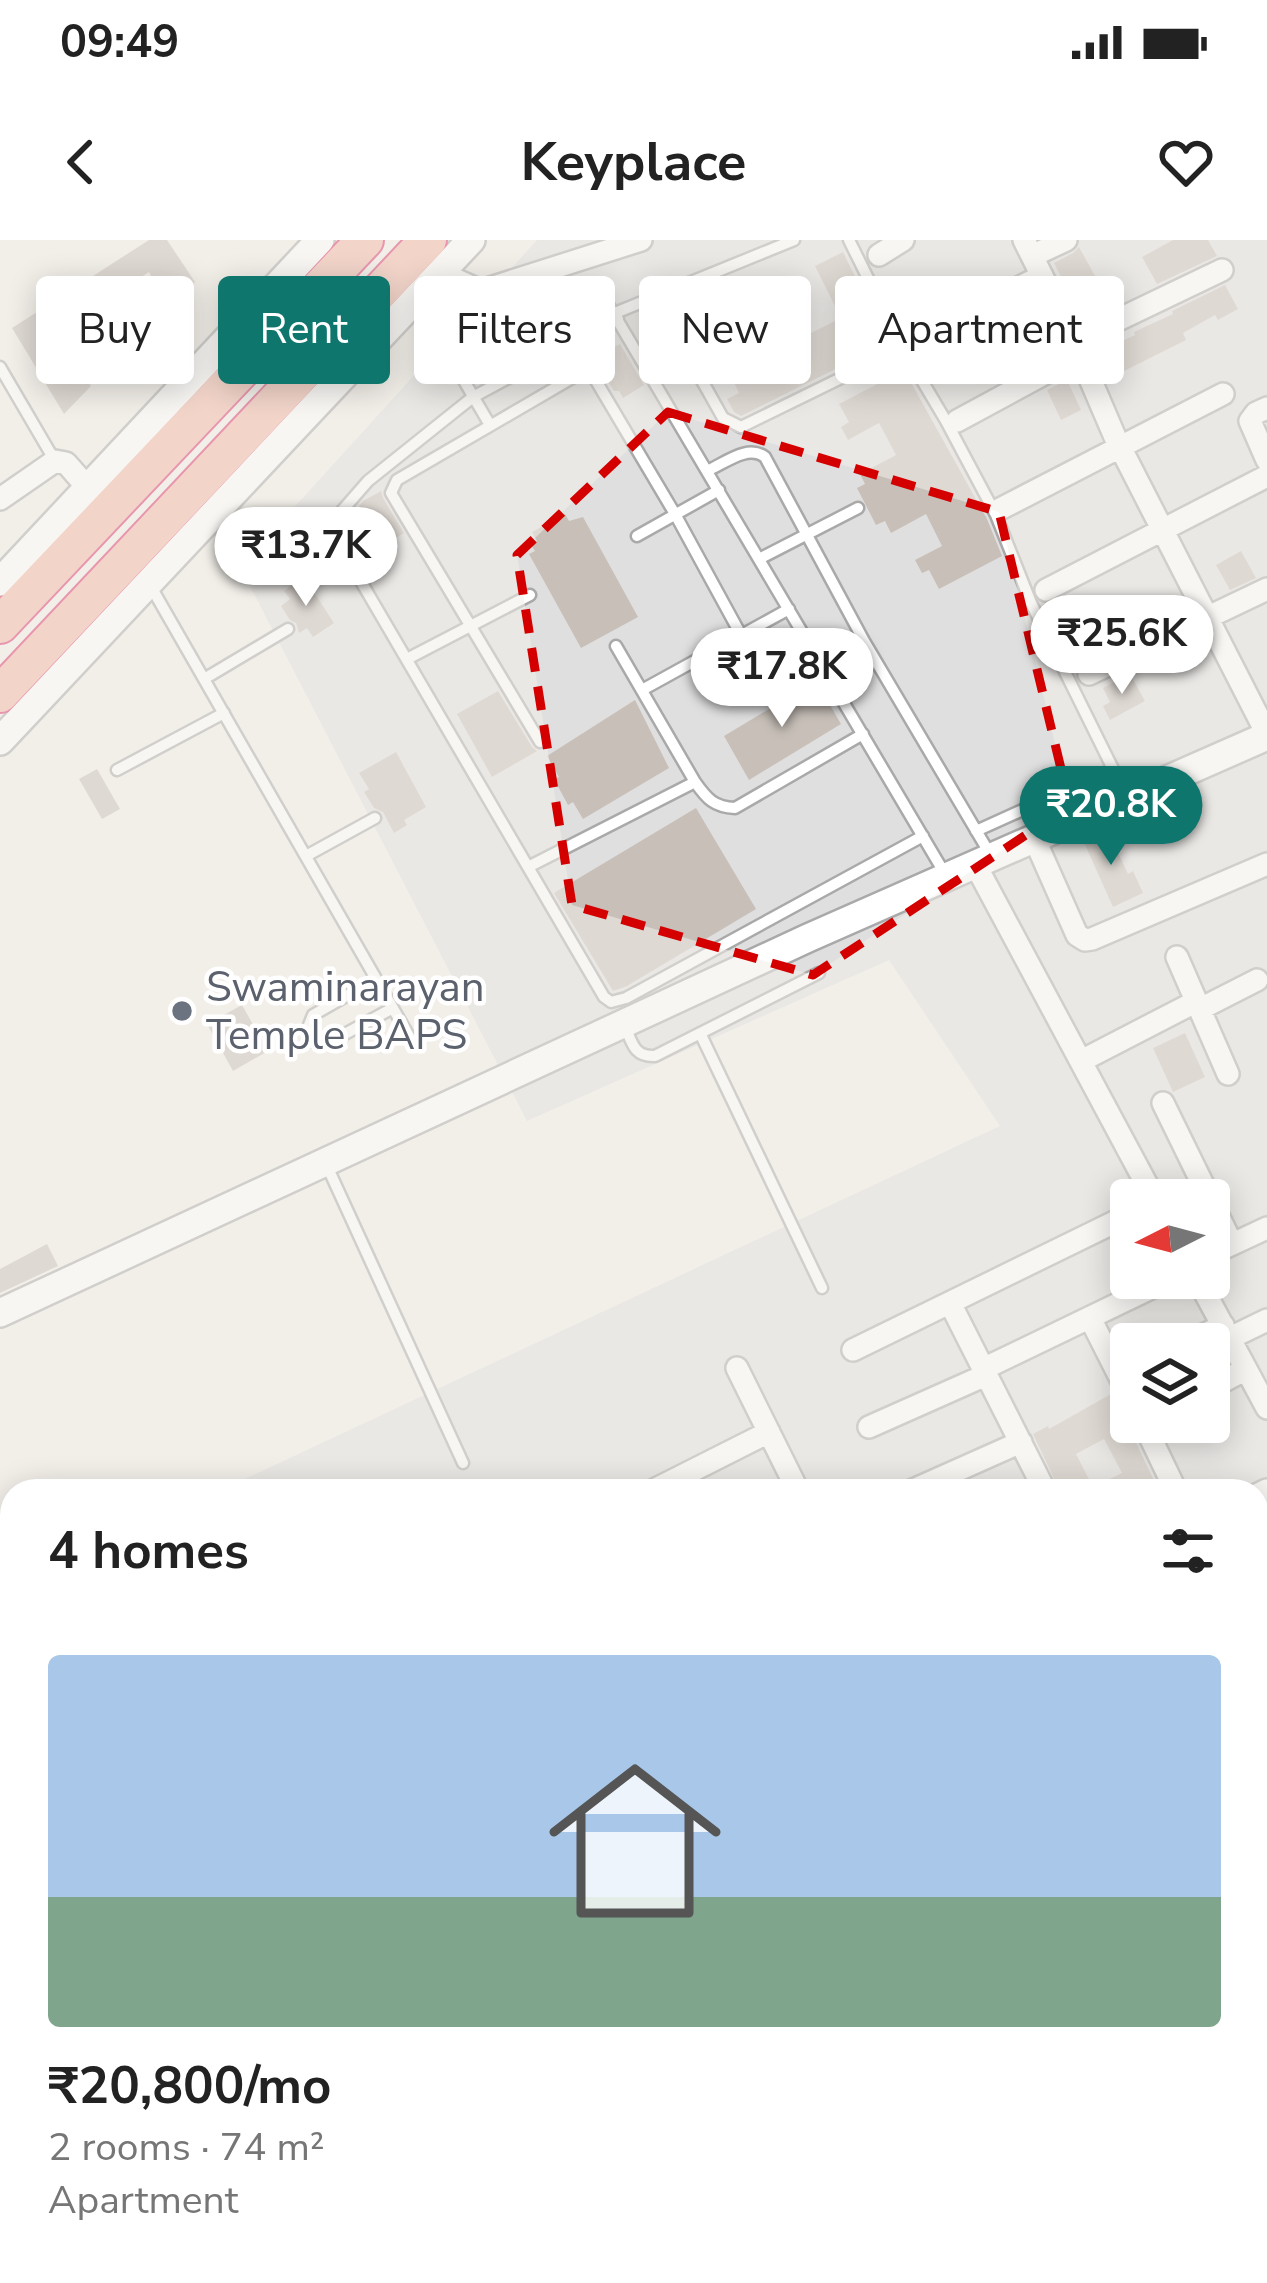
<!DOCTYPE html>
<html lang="en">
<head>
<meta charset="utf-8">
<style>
	:root { --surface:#fff; --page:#f6f6f6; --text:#222; --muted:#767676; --accent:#0f766e }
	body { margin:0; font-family:"Nunito Sans",sans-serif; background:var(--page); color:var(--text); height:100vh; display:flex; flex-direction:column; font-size:45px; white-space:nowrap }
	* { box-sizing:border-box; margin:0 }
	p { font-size:39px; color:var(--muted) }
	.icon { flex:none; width:66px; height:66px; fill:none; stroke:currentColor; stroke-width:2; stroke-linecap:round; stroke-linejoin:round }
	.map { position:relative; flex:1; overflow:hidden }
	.sheet { position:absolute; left:0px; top:1239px; width:1269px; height:804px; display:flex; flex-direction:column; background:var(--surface); border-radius:36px 36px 0 0; box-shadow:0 6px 30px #0003 }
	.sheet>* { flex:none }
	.top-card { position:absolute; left:36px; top:36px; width:1197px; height:108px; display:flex; gap:24px }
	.needle { width:78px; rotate:264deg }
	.fabs { position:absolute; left:1110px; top:939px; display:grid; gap:24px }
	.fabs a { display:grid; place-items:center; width:120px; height:120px; border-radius:12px; background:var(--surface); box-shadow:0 6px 30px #0003; font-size:60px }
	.price { position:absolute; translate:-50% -102px; padding:0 27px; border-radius:42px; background:#fff; color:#222; font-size:39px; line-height:78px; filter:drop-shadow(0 3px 6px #0008) }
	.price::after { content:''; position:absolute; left:50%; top:72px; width:36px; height:27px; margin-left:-18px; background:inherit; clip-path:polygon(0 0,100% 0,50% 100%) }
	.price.selected { background:var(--accent); color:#fff }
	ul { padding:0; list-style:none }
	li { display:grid; align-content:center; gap:24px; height:636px; padding:0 48px }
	li span { display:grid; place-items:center; height:372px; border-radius:12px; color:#555 }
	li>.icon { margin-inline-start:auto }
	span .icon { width:216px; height:216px; fill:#fffc; stroke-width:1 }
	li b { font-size:51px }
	h2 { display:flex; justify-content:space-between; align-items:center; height:144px; padding:0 48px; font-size:51px }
	.pill { padding:0 42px; border-radius:12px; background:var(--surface); box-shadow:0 6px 30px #0003; font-size:42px; line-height:108px }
	.pill.selected { background:var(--accent); color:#fff }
	.status { display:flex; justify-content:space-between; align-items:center; height:84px; padding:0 60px; background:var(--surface); direction:ltr }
	.status svg { height:33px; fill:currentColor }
	header { display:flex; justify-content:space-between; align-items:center; height:156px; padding:0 48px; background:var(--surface); font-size:54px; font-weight:700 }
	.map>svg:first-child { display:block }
	.residential { fill:#e0dfdf; fill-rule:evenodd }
	.building { fill:#c7bfb8; fill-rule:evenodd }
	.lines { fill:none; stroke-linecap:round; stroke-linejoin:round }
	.service-casing { stroke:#a9a9a9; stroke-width:15 }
	.minor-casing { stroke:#a9a9a9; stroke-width:26 }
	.tertiary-casing { stroke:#a9a9a9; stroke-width:32 }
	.trunk-casing { stroke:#dc2a67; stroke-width:40 }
	.service { stroke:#fff; stroke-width:10 }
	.minor { stroke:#fff; stroke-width:21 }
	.tertiary { stroke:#fff; stroke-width:27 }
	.trunk { stroke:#f2b4a3; stroke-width:36 }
	.marked { fill:none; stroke:#d40000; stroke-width:9; stroke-dasharray:24 15; stroke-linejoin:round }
	.worship-dot { fill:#6b7280; stroke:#fff; stroke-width:4.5 }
	.labels { text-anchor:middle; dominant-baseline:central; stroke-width:9; stroke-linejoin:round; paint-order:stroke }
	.worship-label { font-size:42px; fill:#5b616d; stroke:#fff; text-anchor:start }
</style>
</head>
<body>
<div class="status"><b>09:49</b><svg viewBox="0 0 49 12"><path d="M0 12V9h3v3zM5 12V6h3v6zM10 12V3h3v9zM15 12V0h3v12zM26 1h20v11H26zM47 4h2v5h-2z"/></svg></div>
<header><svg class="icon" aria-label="back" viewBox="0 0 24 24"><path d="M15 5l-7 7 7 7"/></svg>Keyplace<svg class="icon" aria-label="heart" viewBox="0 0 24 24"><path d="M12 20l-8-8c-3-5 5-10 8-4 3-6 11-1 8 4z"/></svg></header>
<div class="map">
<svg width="1267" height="2043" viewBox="0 0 1267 2043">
	<rect width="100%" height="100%" fill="#f2efe9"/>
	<path class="residential" d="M537,0h730v2043h-1267v-690l12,-5v683h1245v-780h-1038l781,-365 -111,-166 -362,161 -287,-554zM1131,960h78v78h-78zM1131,1104h78v78h-78z"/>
	<path class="building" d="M149,0h18l28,42 -27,26 -19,-36 -28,17 25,38 -30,37 -35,-51 -24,18 34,55 -27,28 -52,-86z
		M1173,0h35l9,16 -60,28 -15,-27z
		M1079,7l16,29 -27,14 -14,-27 19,-10z
		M843,12l45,91 -147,73 -7,-4 -7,-13 12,-6 -14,-30 15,-7 -9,-19 16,-9 -12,-25 33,-16 27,54 46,-23 -26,-52z
		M1225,45l13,24 -20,11 -3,-5 -32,18 3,7 -68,34 -12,-25 29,-14 -1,-3 39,-18 -1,-3z
		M620,104l24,41 -21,13 -4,-7h-5l-15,-24 3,-5 -4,-6z
		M904,130l83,149 15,37 -63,33 -10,-19 -7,3 -7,-13 27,-14 -16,-32 -35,19 -6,-12 -9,4 -19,-37 8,-4 -5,-10 36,-19 -17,-32 -31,17 -7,-13 8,-5 -10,-18z
		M1067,140l14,30 -20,10 -14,-30z
		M381,251l2,7 21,35 -22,13 -4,-7 -10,3 -14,-24 6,-3 -1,-9 4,-5z
		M565,274l4,7 14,-4 55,100 -57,31 -52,-94 6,-3 -4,-6 6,-4 -5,-9z
		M1241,311l15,27 -26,12 -14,-25z
		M304,337l30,46 -21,14 -6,-9 -8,5 -3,-10 -6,-3 -9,-14 9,-7 -6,-8z
		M1130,434l15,27 -35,19 -7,-14 7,-4 -7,-14z
		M816,441l25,43 -92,56 -25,-44z
		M498,451l34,56 5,4 -45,26 -35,-63z
		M635,460l34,68 -86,51 -10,-17 -5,3 -14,-26 5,-2 -12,-21z
		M396,512l30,55 -22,13 3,5 -13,8 -11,-21 -9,-4 -10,-16 5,-3 -10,-16z
		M97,529l23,40 -18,10 -23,-40z
		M696,568l60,101 -129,77 -14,5 -59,-98z
		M1106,587l22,47 5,-3 10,22 -30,14 -31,-69z
		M242,765l26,46 -35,20 -26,-47z
		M1185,793l20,44 -32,15 -20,-44z
		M47,1004l11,22 -58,27v-24z
		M1111,1154l7,13 12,9 -1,12 30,63h-99l-27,-57 15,-8 1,3zM1104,1199l18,34 -29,14 -17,-33z"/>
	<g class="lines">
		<defs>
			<path id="service" d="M849,0l52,105 45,76 50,94 35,88 82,166 -137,62
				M602,54l343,580
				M655,57l68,121 18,9 147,-72 13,-10
				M416,59l74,126
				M615,73l179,-73
				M618,79l-145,78 -105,84 -27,31 -5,16 6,21 262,448 7,5 15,-4 297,-162
				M0,127l55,94
				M707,231c18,-8 41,-27 58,-14l99,184 126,213
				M637,296l82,-46
				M759,319l99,-51
				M150,345l264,460
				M616,406l79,136c12,17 19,25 40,26l128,-74
				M407,419l123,-64
				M204,439l84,-50
				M642,450l147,-81
				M540,502l-149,-249 6,-13 182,-106h13l83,140 66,121
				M117,530l107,-57
				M306,616l69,-38
				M528,627l167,-85
				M376,739l-63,36 -6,15 7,12h16l63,-34
				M625,786c7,17 9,31 30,30l164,-83
				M700,793l122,255
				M327,926l136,297"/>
			<path id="minor" d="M1024,0l46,92 45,105 152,297
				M879,15l24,-15
				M1032,16l34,-16
				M439,32l42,19 160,-51
				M929,93l113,-57
				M1074,101l148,-71
				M1267,168l-11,5 -6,8 17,39
				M957,181l122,-66
				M0,259l55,-38 11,2 22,25
				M1000,269l223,-115
				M1046,350l221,-114
				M1089,434l178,-85
				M1034,598l43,97 8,5 7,-1 175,-75
				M975,624l180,336
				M1177,717l51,117
				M1200,769l57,-29
				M1081,821l116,-60
				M1163,863l69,141
				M1209,1015l58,-27
				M1197,1038l70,130
				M950,1063l95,188
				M1090,1078l41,81
				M1230,1098l37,-18
				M1186,1104l37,-19
				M853,1110l278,-136
				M737,1128l61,123
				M983,1129l172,-83
				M1209,1149l37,-20
				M1143,1182l33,69
				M869,1187l117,-52
				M652,1251l117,-59
				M911,1251l110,-49
				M0,1540l12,27
				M0,1722l12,23
				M0,1825l12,25
				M0,1903l12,10
				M0,1982l12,-29
				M1257,1999l10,-111
				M737,2031l30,12
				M326,2043l4,-12
				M456,2043l23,-12
				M565,2043l2,-12
				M1253,2043l1,-12"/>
			<path id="tertiary" d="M0,342l320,-342
				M0,501l471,-501
				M0,1073l808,-375 459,-202
				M1257,1258l10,-5
				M0,1877l12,-6"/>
			<path id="trunk" d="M0,385l365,-385
				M0,454l428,-454"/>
		</defs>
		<use href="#service" class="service-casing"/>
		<use href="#minor" class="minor-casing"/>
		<use href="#tertiary" class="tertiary-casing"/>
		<use href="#trunk" class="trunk-casing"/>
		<use href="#service" class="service"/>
		<use href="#minor" class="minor"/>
		<use href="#tertiary" class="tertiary"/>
		<use href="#trunk" class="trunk"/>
	</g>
	<path d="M0 0H1267V2043H0ZM668,172l331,100 71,294 -257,169 -241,-70 -55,-350z" fill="#f2efe9" fill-opacity=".55" fill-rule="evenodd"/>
	<path class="marked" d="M668,172l331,100 71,294 -257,169 -241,-70 -55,-350z"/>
	<circle class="worship-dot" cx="182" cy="771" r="12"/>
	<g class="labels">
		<g class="worship-label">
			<text x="206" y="747">Swaminarayan<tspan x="206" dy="48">Temple BAPS</tspan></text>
		</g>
	</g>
</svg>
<div class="fabs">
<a><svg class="needle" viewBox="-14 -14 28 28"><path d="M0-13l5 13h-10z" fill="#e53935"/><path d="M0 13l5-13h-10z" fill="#767676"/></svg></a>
<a><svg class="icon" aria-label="layers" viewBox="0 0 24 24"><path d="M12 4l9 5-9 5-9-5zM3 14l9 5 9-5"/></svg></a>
</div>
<b class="price" style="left:306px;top:369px">₹13.7K</b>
<b class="price" style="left:1122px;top:457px">₹25.6K</b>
<b class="price" style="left:782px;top:490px">₹17.8K</b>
<b class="price selected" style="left:1111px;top:628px">₹20.8K</b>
<div class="top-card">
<a class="pill">Buy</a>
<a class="pill selected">Rent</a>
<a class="pill">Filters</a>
<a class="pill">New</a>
<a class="pill">Apartment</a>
</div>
<section class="sheet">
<h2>4 homes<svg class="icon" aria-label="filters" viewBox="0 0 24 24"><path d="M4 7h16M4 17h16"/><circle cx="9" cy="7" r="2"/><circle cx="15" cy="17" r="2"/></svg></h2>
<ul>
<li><span style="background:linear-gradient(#a9c7e8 65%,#7fa58c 0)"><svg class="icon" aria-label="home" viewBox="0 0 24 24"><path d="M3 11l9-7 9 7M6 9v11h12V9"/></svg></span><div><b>₹20,800/mo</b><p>2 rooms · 74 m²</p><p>Apartment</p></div></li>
</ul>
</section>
</div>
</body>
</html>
